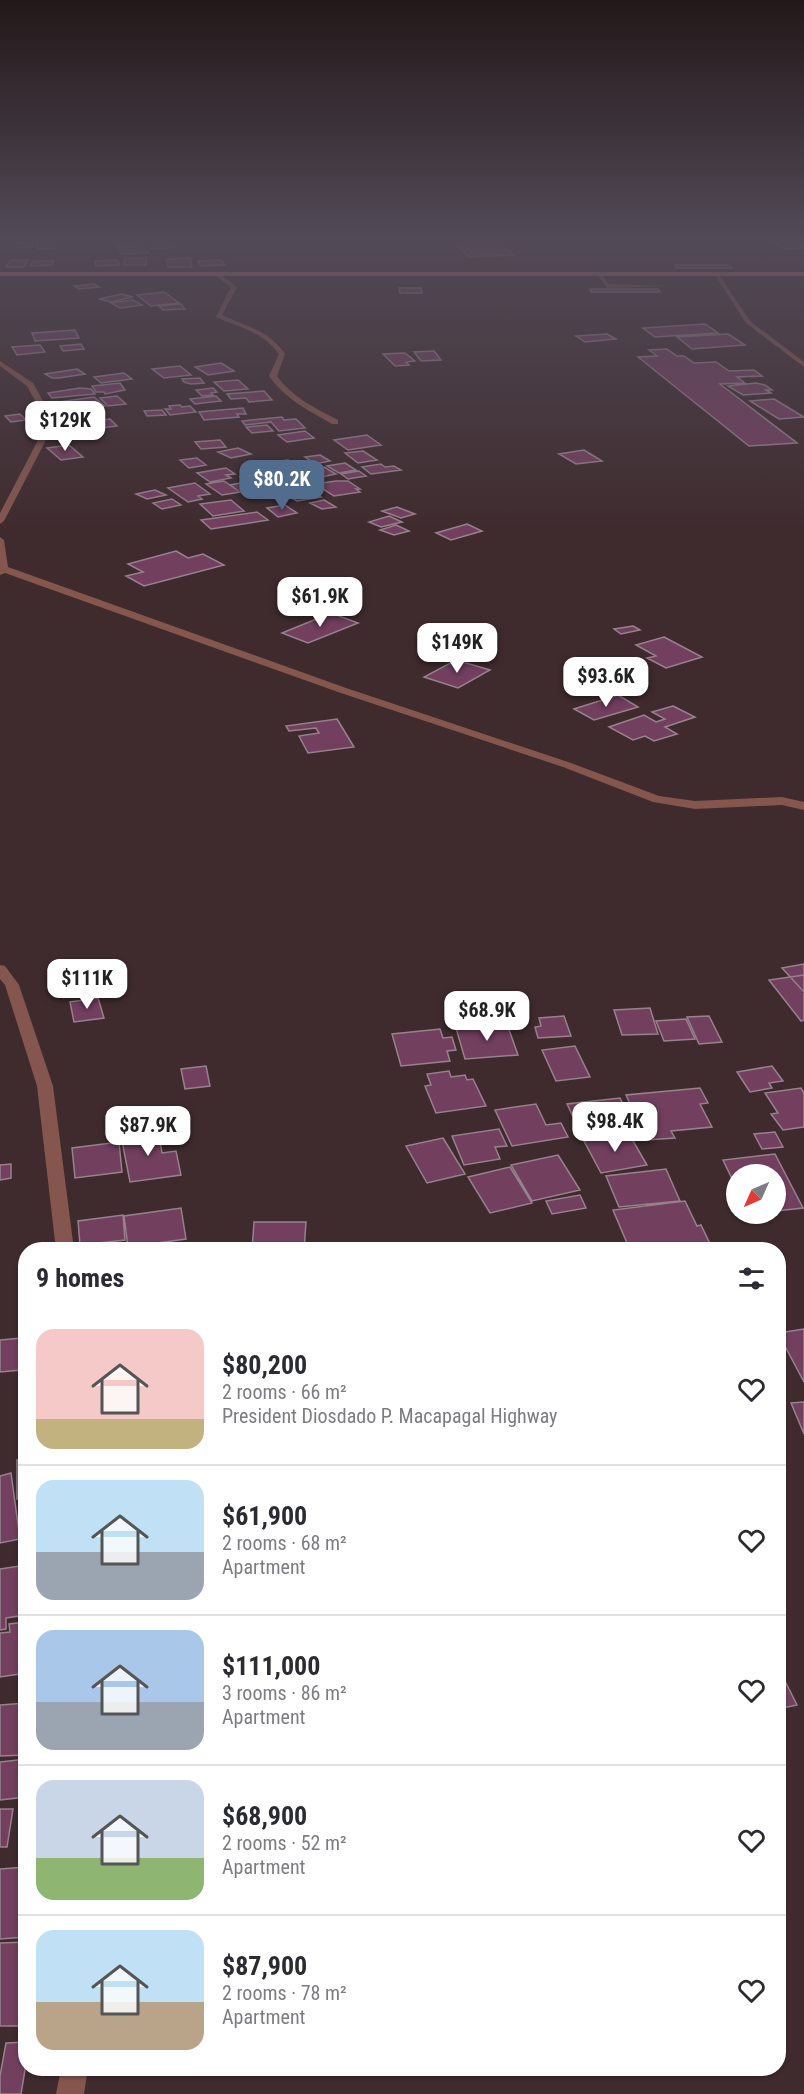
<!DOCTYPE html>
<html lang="en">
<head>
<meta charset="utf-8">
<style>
	:root { --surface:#fff; --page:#f2f2f3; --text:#2b2b33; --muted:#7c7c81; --line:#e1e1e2; --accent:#526c8d }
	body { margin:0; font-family:"Roboto Condensed",sans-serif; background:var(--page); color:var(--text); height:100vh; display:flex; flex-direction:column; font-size:22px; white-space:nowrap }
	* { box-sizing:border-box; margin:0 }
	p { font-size:20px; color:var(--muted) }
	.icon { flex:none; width:33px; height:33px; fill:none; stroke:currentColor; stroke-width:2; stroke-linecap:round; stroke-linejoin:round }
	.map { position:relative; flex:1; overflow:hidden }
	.side { position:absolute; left:18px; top:1242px; width:768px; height:834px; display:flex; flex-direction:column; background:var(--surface); border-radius:24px; box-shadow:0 2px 4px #0004 }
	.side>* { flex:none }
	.needle { width:39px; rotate:225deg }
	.tools { position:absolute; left:726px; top:1164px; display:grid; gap:12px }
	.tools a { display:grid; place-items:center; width:60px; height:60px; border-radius:50%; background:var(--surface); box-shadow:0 2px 4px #0004; font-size:30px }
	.price { position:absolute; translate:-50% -51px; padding:0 14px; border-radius:12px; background:#fff; color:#222; font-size:20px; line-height:39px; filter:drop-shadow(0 2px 3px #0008) }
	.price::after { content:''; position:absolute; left:50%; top:36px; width:18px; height:14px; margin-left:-9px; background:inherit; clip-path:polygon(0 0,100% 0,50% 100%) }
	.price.active { background:var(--accent); color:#fff }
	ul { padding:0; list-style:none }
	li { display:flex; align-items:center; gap:18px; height:150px; padding:0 18px }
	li+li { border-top:2px solid var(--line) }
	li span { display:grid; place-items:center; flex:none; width:168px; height:120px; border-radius:18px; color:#555 }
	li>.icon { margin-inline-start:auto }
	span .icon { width:72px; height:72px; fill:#fffc; stroke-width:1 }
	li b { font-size:26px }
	h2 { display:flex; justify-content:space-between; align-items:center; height:72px; padding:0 18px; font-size:26px }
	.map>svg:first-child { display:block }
	.building { fill:#733f5f; stroke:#97818d; stroke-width:1.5 }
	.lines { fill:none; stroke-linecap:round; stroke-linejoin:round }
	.lane { fill:#85564e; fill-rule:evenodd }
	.street { fill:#85564e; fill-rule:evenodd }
	.highway { fill:#f68471; fill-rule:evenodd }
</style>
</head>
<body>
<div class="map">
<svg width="804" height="2094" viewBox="0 0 804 2094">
	<rect width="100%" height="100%" fill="#3f2b2e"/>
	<path class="building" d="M795,241l9,4v3l-16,1 -15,-6z
		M16,243h17v4l-17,1z
		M37,243h17l1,5 -18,1z
		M172,243l4,4 -21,2 -4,-4z
		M502,244l12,11 -45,2 -12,-11z
		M141,245l7,8 -26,1 -6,-7z
		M125,258h22l-1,7h-22z
		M190,258l2,9h-24l-2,-8z
		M10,260h18l-4,7h-18z
		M118,260l1,5 -23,1 -1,-5z
		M221,260l4,5 -24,1 -3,-5z
		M33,261h21l-2,4 -22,1z
		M675,265h55l2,3h-55z
		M94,284l5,3 -20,2 -5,-3z
		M399,288h22l1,5h-22z
		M590,289h68l2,3h-69z
		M164,292l15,11 -28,3 -14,-11z
		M122,294l11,3 -22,5 -12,-3z
		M133,300l9,5 -22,3 -9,-5z
		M181,304l4,5 -22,1 -4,-4z
		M705,324l13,9 -63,4 -12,-9z
		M75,330l4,8 -44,3 -3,-8z
		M607,334l9,5 -31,3 -9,-6z
		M728,334l17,11 -53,4 -15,-12z
		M81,344l3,5 -21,2 -3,-5z
		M40,345l5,7 -28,3 -5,-8z
		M667,349l10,7h7l10,7 22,-1 13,9 25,-1 8,6 -25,1 8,6 -25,1 77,59 -48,3 -111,-89 19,-1 -8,-6z
		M434,351l7,9 -20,1 -7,-9z
		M405,353l10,8 -9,1 3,3 -14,1 -12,-12z
		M221,363l13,8 -26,4 -13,-8z
		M180,366l11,9 -27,3 -12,-9z
		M77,369l8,5 -26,4h-7l-7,-4z
		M124,373l8,6 -31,4 -7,-6z
		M200,378l4,5 -13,1 -7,-2 -2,-3z
		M238,380l10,9 -24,2 -10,-9z
		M120,383l5,7 -20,4 -1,-2h-8l-4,-6z
		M756,383l9,2 7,5h-6l5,3 -28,2 -15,-9z
		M80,388l11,1 4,5 -43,4 -4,-5z
		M213,388l4,4 -6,1 2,2 -11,1 -6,-6z
		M264,391l8,9 -23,2 -3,-4 -15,1 -4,-5z
		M117,396l9,8 -18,2 -8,-8z
		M216,396l5,5 -26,3 -5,-5z
		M94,397l11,9 -38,5 -3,-3 -6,1 -7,-6z
		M774,399l30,18 -25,2 -29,-18z
		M180,405l2,2 8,-1 6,6 -26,3 -5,-6h6l-2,-3z
		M243,408l3,6h-9l2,3 -35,3 -5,-8z
		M162,410l4,5 -19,1 -3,-5z
		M20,414l6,6 -15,2 -6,-6z
		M282,417l2,3 12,-1 9,9 -26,3 -8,-9 -26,3 -3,-4z
		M110,419l7,7 -47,6 -8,-8z
		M267,425l6,6 -21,2 -6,-6z
		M305,431l9,7 -27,4 -9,-7z
		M367,435l14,10 -33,5 -14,-10z
		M220,440l6,7 -25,2 -6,-7z
		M69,445l14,12 -22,3 -14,-12z
		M238,448l13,6 -20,4 -13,-6z
		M584,450l18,11 -26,3 -17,-10z
		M363,451l14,9 -19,3 -13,-10z
		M320,455l10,6 -15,3 -10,-7z
		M197,458l9,7 -17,3 -9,-8z
		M288,460l6,5 -22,3 -6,-5z
		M345,463l11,7 -17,3 -12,-7z
		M381,464l4,3 9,-1 7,4 -30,4 -9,-7z
		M324,467l12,7 -19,4 -11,-7z
		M226,468l9,6 -9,1 5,3 -21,4 -13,-9z
		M359,471l7,5 -18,3 -7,-5z
		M259,474l12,9 -19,3 5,3 -17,3 -10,-7 16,-3 -6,-5z
		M224,481l16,11 -18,3 -16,-11z
		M336,481h12l12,8h-4l4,3 -26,4 -19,-12z
		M195,483l15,11 -12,2 4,3 -14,3 -20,-14z
		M302,485l19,12 -24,4 -14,-8 8,-2 -5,-3z
		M155,490l11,5 -19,4 -11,-5z
		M172,499l9,6 -19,4 -9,-6z
		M231,500l13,11 -31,5 -13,-12z
		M324,500l12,7 -14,2 -12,-6z
		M285,505l12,8 -19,4 -11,-9z
		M397,507l18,7 -14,4 -19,-7z
		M257,512l11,8 -57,9 -10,-9z
		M389,516l13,6 -21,5 -12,-5z
		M467,524l15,7 -31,9 -15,-7z
		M396,525l13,6 -15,4 -14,-5z
		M176,551l12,7 15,-4 21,11 -80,21 -18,-10 17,-4 -15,-8z
		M331,613l27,10 -50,20 -26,-10z
		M633,626l7,4 -19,4 -7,-5z
		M664,637l38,20 -36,11 -19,-10 9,-2 -20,-11z
		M456,660l34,10 -32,18 -34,-11z
		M618,695l20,12 -44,13 -20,-11z
		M673,706l22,11 -30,10 12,7 -23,7 -9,-5 -12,4 -24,-13 35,-12 12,7 9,-3 -13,-7z
		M337,719l17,28 -46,6 -9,-17 20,-3 -3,-5 -27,3 -3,-5z
		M804,964v28l-22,-24z
		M804,975v45l-3,1 -32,-41z
		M98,998l6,20 -30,4 -4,-20z
		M650,1008l8,26 -36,1 -8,-25z
		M564,1016l7,20 -33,2 -3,-11 6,-1 -2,-8z
		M709,1016l13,26 -23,2 -12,-27z
		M686,1019l9,20 -31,2 -8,-20z
		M507,1024l11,31 -53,4 -9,-31z
		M440,1029l3,9 9,-1 4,13 -9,1 3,10 -49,5 -9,-32z
		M575,1046l15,31 -34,4 -14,-31z
		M206,1066l4,20 -25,3 -4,-20z
		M772,1066l11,15 -14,2 3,5 -22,4 -13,-20z
		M449,1071l2,6 14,-2 2,5 6,-1 13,27 -50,7 -11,-27 6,-1 -4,-11z
		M700,1088l8,15 -8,1 12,23 -41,4 4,7 -29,2 -20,-45z
		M801,1088l3,5v34l-21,3 -12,-16 7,-1 -13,-20z
		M620,1098l17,33 -54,7 -16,-34z
		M536,1104l10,21 15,-2 7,14 -56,9 -17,-36z
		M499,1129l8,17 -12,1 5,12 -36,6 -12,-29z
		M158,1130l4,23 14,-2 5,24 -51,7 -9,-46z
		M775,1132l8,15 -21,2 -8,-15z
		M629,1134l18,31 -46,8 -17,-32z
		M443,1138l22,36 -38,9 -21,-37z
		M119,1142l3,30 -47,6 -3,-30z
		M775,1154l28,54 -27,3v-37h-40v13l-13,-27z
		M558,1155l22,35 -48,11 -21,-36z
		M11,1164v14l-11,2v-15z
		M510,1167l22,36 -42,10 -22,-36z
		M666,1169l14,32 -61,6 -13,-31z
		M580,1195l6,13 -34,6 -6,-13z
		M685,1201l12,25 4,-1 10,21 -27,4h-54l-17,-40z
		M181,1208l5,31 -58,8 -4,-31z
		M123,1215l2,25 -45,5 -2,-24z
		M254,1222h52l-2,28h-52z
		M183,1244v6h-49z
		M804,1329v53l-26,-49z
		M21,1338v32l-21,2v-32z
		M804,1402v32l-13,-31z
		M26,1459v39l-9,1v-39z
		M11,1473l9,66 -20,4v-67z
		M26,1565v50l-20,3v11l-6,1v-61z
		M26,1622v51l-26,4v-44l10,-1 -1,-8z
		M778,1667l19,38 -19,4z
		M26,1703v52l-26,1v-51z
		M26,1759v38l-26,3v-38z
		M0,1809h13l-6,38h-7z
		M26,1867v70l-26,2v-70z
		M26,1942v84h-26v-83z
		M26,2042v22l-5,30h-21v-18l6,-33z"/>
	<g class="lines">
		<path class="lane" d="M600,272l9,12 57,2 -59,2 -10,-14z"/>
		<path class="street" d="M214,273h4l19,14 -15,28c27,13 44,13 63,39l-8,22c15,21 38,32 61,44v4h-6c-24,-14 -47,-25 -63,-48l10,-22c-17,-23 -39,-26 -63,-37l15,-30 -17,-12z
			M714,273h4l32,48 54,41v5l-58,-44z
			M0,361l33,22 20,36 -8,23 -41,79 -4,3v-11l37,-71 8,-23 -18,-33 -27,-20z
			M0,537l4,3 4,27 338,121 225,75 88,33 36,5 87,-4 22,5v8l-22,-5 -87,4 -42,-7 -90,-35 -225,-75 -333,-119 -5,2z
			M0,965l5,1 14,19 34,101 21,164h-18l-19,-164 -32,-101 -5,-6z
			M61,2068h27l-4,26h-28z"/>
		<path class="highway" d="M0,272h804v4h-804z"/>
	</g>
	<linearGradient id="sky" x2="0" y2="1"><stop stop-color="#231819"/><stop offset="0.45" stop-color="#524a57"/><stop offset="1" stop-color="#524a57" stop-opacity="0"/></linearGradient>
	<rect width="804" height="532" fill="url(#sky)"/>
</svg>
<div class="tools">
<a><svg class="needle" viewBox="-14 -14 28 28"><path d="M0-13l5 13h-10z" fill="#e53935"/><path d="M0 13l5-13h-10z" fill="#7c7c81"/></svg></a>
</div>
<b class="price" style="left:65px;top:452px">$129K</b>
<b class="price active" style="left:282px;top:511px">$80.2K</b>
<b class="price" style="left:320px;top:628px">$61.9K</b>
<b class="price" style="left:457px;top:674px">$149K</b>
<b class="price" style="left:606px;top:708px">$93.6K</b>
<b class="price" style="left:87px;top:1010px">$111K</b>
<b class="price" style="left:487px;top:1042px">$68.9K</b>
<b class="price" style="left:615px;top:1153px">$98.4K</b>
<b class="price" style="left:148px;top:1157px">$87.9K</b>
<section class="side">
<h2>9 homes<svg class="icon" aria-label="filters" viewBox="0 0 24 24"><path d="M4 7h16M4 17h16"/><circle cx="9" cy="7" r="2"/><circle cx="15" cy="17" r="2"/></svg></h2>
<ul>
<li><span style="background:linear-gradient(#f6c9c9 75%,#c2b280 0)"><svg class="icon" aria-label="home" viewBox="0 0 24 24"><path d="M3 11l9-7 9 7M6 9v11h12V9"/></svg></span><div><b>$80,200</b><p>2 rooms · 66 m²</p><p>President Diosdado P. Macapagal Highway</p></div><svg class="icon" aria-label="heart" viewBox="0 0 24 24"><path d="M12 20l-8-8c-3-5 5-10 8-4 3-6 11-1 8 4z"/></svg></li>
<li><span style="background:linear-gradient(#bfe0f5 60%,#9aa5b1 0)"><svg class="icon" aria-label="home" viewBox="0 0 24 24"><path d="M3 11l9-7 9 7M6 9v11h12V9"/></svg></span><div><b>$61,900</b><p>2 rooms · 68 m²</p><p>Apartment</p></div><svg class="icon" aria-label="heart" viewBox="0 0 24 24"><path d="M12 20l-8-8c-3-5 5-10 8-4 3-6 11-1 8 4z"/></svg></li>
<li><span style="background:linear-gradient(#a9c7e8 60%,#9aa5b1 0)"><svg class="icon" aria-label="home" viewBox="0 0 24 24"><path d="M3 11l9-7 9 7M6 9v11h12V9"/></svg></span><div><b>$111,000</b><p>3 rooms · 86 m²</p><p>Apartment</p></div><svg class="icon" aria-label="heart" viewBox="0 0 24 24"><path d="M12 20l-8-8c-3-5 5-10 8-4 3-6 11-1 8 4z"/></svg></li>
<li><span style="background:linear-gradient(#c9d6e8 65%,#8fb573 0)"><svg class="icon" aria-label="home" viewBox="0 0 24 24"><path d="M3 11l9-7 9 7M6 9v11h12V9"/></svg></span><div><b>$68,900</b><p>2 rooms · 52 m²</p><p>Apartment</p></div><svg class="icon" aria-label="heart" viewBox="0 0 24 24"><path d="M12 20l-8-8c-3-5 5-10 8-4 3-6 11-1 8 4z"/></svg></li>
<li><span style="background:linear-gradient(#bfe0f5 60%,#b9a48a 0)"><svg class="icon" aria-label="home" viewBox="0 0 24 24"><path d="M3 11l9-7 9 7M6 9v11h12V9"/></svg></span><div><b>$87,900</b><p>2 rooms · 78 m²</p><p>Apartment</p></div><svg class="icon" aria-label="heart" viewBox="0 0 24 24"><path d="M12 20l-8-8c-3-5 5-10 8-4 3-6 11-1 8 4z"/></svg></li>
</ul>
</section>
</div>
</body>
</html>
